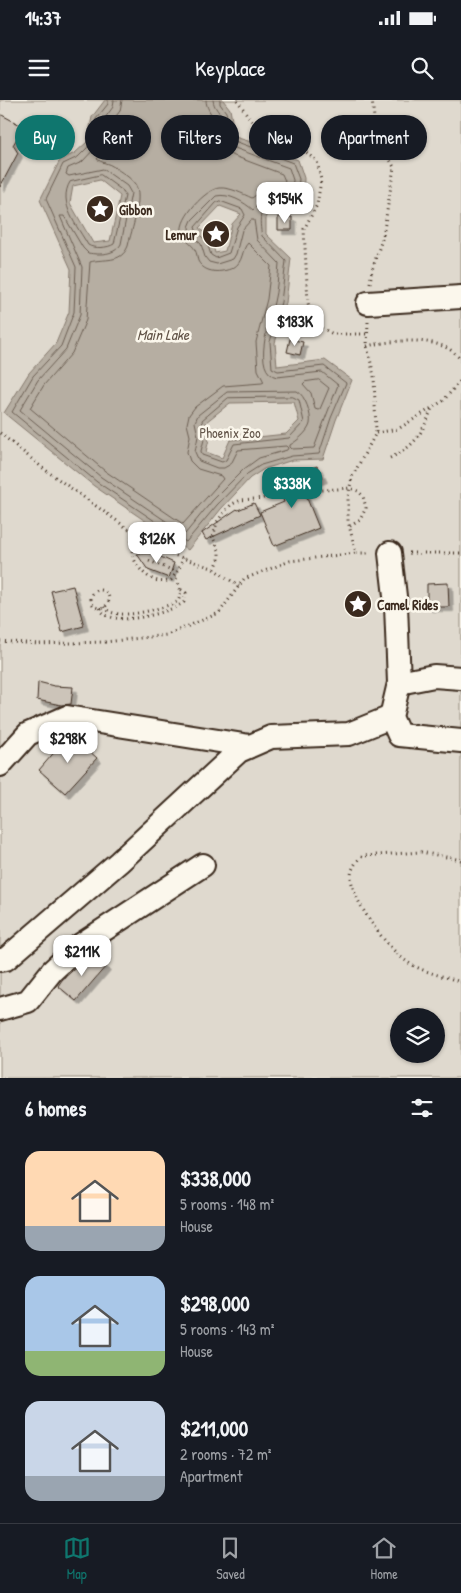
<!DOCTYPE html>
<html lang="en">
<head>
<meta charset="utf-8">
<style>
	:root { --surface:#171b24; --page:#242831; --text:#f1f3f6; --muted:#9ea1a6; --line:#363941; --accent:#0f766e }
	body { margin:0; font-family:"Patrick Hand",sans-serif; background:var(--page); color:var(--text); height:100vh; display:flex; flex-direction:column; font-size:19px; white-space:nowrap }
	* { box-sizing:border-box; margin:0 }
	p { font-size:16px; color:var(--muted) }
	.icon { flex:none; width:28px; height:28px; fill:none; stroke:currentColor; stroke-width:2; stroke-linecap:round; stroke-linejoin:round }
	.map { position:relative; height:978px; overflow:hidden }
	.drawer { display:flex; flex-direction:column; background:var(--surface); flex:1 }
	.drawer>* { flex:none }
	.guide { position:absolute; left:15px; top:15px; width:431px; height:45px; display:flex; gap:10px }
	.buttons { position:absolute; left:390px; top:908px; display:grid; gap:10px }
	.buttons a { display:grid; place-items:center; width:55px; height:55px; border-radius:50%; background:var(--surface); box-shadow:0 1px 4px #0004; font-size:25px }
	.price { position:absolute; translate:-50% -42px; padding:0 11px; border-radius:10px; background:#fff; color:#222; font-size:16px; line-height:32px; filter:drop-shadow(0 1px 2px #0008) }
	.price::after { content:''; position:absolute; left:50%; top:30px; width:15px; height:11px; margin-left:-8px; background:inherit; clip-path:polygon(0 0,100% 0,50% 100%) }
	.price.current { background:var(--accent); color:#fff }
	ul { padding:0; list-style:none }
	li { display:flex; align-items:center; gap:15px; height:125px; padding:0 25px }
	li span { display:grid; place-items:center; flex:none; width:140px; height:100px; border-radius:15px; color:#555 }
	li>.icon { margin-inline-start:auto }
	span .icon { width:60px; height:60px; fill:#fffc; stroke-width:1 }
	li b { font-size:21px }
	h2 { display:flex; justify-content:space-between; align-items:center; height:60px; padding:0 25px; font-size:21px }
	.chip { padding:0 18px; border-radius:22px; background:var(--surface); box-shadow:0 1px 4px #0004; font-size:18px; line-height:45px }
	.chip.current { background:var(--accent); color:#fff }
	.status { display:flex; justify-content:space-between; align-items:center; height:35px; padding:0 25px; background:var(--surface); direction:ltr }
	.status svg { height:14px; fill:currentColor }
	header { display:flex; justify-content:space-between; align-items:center; height:65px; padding:0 25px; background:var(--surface); font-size:22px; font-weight:600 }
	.menu { display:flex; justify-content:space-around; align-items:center; height:70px; border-top:1px solid var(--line); background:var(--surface); font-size:14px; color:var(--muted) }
	.menu a { display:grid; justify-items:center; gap:2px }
	.menu .current { color:var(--accent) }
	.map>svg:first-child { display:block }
	.green { fill:#dfd9ce; stroke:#8d8276; fill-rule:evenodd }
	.water { fill:#b6aea2; stroke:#85796d; fill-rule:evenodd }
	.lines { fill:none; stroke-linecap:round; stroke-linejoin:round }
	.shore { stroke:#6c5f53; stroke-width:1 }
	.building { fill:#ccc4b9; stroke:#3b2a1e; filter:url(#shadow) }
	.minor-casing { stroke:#3b2a1e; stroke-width:26 }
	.path { stroke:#3b2a1e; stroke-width:3; stroke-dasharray:1 4; stroke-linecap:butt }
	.minor { stroke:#fbf7ec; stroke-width:22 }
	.labels { text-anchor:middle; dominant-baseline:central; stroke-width:5; stroke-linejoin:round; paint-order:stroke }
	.poi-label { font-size:14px; font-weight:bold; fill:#3b2a1e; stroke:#fbf7ec; text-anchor:start }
	.park-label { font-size:14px; fill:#64564a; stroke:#fbf7ec }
	.water-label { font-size:15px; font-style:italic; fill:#605246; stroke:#fbf7ec }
</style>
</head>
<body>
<div class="status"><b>14:37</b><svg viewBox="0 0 49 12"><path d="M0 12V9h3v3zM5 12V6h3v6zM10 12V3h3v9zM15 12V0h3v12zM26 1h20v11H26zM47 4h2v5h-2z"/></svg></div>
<header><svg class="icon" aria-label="menu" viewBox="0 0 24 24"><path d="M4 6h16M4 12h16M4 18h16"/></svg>Keyplace<svg class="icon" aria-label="search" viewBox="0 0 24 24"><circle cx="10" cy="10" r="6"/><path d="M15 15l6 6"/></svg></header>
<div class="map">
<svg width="461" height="978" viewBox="0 0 461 978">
	<defs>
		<filter id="shadow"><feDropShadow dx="4.5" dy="4.5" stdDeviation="0" flood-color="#0004"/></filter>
	</defs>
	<rect width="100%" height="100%" fill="#fbf7ec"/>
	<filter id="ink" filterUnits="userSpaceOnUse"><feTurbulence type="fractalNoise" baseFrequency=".02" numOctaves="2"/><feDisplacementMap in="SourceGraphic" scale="10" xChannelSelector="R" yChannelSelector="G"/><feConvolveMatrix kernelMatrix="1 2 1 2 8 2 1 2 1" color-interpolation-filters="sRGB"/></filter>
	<g filter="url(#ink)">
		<path class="green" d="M0,0h461v978h-461zM399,916h37v38h-37z"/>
		<path class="water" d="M105,0h118l7,9 5,28 26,8 37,15 6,18 -1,25 -28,1 -9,8v22l25,24 -5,45 -11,40 2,23 48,-6 27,20 -16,40 -13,39 -30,1 -29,9 -14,9 -29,31 -33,41 -94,-64 -90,-73 25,-40 27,-30 13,-31 2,-43 -31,-69 20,-40 15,-7 12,-11 5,-25zM100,80l20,16 -10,45 -17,2 -23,-40 3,-17zM220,106l21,8 -9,10 -7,27 -10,2 -4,-16 -12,-9zM294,302l5,19 -13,13 -56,6 -8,18 -16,-6 4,-17 -4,-13 24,-19z"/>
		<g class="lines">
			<path class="shore" d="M108,0v4l-12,15 -5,25 -13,13 -15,7 -17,35 30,68 -2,45 -13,34 -28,30 -21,36 85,70 89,60 31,-37 30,-31 14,-9 31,-9 27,-2 12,-36 15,-35 -22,-17 -46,5 -6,-3 -2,-26 11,-40 5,-41 -24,-25c-3,-14 -4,-35 15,-37 6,-1 14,0 20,-1l2,-19 -6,-16 -61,-23 -6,-28 -6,-8v-4
				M114,0l-1,7 -11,15 -6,25 -14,15 -14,6 -2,6 3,2 34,-7 24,17 4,7 -10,51c-6,11 -21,11 -33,9l-5,-5 -19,-32h-4l22,51 -2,48 -14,34 -28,31 -18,30 81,67 84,57 27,-33 32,-32 15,-11 28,-8 1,-2 -2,-2 -48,4 -7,14 -7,4h-7l-18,-7 -4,-9 3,-16 -3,-14 3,-7 29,-23 70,-1c8,4 15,24 13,33 -2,8 -13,17 -20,21v2l2,2 22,-1 24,-63 -16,-13 -45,5c-26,-5 -7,-58 -3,-75 3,-12 4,-26 5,-39l-22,-23 -3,-20h-3l-9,10 -6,24 -3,5 -16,5 -8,-2 -4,-5 -4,-13 -11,-10 -1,-7 3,-7 24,-24c13,-3 28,6 37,14 14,-15 15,-17 37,-18l2,-2 1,-10 -4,-12 -57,-21c-12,-7 -8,-21 -12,-33 -3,-5 -6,-7 -7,-14
				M122,0l-2,11 -11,14 -5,25 -7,9c4,4 12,4 17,8 7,5 16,10 21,17 9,13 -4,47 -7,62 -7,18 -24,12 -38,16l-4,58 -14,33 -28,32 -14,23 75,63 78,53 40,-45 -2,-3 -23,-7 -8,-8 -3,-9 3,-16 -3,-12 2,-9 6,-8 28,-21 39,-3 2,-1 -6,-12 -2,-28 11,-43 4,-33 -23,-23c-7,7 -4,19 -15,25 -12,5 -28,6 -35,-7 -1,-4 -1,-8 -3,-11 -3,-7 -12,-9 -13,-18 -3,-14 24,-43 37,-44 11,-1 24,6 33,10l15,-11 16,-2 2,-4 -3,-7 -53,-20c-15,-7 -12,-21 -16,-35 -2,-7 -7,-11 -7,-19
				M101,75l22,16 2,5 -11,48c-6,4 -20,5 -26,1 -10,-18 -31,-42 -18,-63z
				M220,101l22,8 3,6 -8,12 -8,26 -13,5 -5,-3 -5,-15 -9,-7 -2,-6 21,-24z
				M319,280l10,8 -9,21 -2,1 -3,-1 -4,-16 -8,-9 2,-2z
				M293,297l6,3 5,22 -15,16 -55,6 -8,16 -4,2 -20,-7 -1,-4 4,-15 -3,-16 26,-22z"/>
		</g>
		<path class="building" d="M0,14l24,13 -11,18 5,8 -18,34z
			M278,117h14v13h-14z
			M290,239l13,3 -3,13 -13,-3z
			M317,366l6,12 -21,8 17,42 -45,18 -14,-34 24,-10 -8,-21z
			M254,403l6,12 -54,25 -4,-7 35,-24 1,1z
			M152,453l22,10 -5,15 -21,-8 -11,-16z
			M448,483l1,24h-22v-23z
			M73,486l11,40 -22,6 -11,-41z
			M38,582l16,4 19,1 -2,17 -10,1 -24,-5z
			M70,634l27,24 -32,35 -26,-23z
			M91,854l15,12 -30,35 -18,-15 4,-6z"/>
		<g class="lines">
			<defs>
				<path id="minor" d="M368,203l93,-6
					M399,583l35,-7 27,2
					M391,617l8,18 62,6
					M0,665l28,-31 39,-17 183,29
					M0,860l6,-1 113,-97 120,-111 32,-14 78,-3 42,-17 8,-34 -3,-78 -6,-52
					M0,909l28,-8 24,-30 27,-25 124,-81"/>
			</defs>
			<use href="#minor" class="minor-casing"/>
			<path class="path" d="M237,0l19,27 40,17 21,17 4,19 -4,25 -13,24 4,74 6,21 19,10h35
				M370,183l2,-13 11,-34 11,-69 -18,-32 -4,-35
				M368,222l-1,24 7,30 2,57 -24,44 -4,20v24l8,32h14
				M367,246c26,-6 79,-12 94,15
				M0,333l44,36 83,59 41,25 44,15 27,18
				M376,333l22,-4 45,-28 18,-21
				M390,358c26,-12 32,-25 42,-50
				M133,431c-1,6 -2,13 -1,20 2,17 21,36 39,29l8,-11 4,-11
				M409,453h52
				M149,461l28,11
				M215,469l4,-10v-9l-6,-12 4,-16 8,-11 7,-7 9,-4 35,-3 34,-6 40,-3 8,3 5,5 3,12 -6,12 -11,7
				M91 499a9 9 0 1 1 18 0a9 9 0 1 1-18 0Z
				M104,507c12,16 58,1 73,-5 6,-7 3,-19 -3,-26
				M100,508c8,22 71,5 84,-6l2,-9 -6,-4
				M0,541l38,3 67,-2 62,-7 52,-22 25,-34 46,-18 66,-8
				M461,760l-40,-8 -58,4c-6,4 -11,11 -12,19 -1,24 36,73 55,86 15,11 38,15 55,21"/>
			<use href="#minor" class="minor"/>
		</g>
	</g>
	<defs>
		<symbol id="sight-disc" viewBox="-11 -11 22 22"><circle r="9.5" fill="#3b2a1e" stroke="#fbf7ec"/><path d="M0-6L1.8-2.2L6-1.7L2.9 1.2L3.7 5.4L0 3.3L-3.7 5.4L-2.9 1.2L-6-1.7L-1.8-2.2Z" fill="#fff"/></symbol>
	</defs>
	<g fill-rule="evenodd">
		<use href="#sight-disc" x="84" y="93" width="32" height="32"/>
		<use href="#sight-disc" x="200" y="118" width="32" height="32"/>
		<use href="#sight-disc" x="342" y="488" width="32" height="32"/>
	</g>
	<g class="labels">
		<g class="poi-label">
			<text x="119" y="109">Gibbon</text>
			<text x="197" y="134" text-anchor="end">Lemur</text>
			<text x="377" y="504">Camel Rides</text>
		</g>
		<g class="park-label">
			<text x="230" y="332">Phoenix Zoo</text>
		</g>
		<g class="water-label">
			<text x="163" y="234">Main Lake</text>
		</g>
	</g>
</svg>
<div class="buttons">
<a><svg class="icon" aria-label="layers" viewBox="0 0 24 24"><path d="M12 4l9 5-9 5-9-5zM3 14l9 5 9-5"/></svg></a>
</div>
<b class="price" style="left:285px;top:124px">$154K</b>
<b class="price" style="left:295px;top:247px">$183K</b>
<b class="price current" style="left:292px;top:409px">$338K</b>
<b class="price" style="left:157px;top:464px">$126K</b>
<b class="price" style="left:68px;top:664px">$298K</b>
<b class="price" style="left:82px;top:877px">$211K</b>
<div class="guide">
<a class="chip current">Buy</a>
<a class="chip">Rent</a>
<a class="chip">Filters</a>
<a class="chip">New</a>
<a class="chip">Apartment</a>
</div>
</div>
<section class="drawer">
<h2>6 homes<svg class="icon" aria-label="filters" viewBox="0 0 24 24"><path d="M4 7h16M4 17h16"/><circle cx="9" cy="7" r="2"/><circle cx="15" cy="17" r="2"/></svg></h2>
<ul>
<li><span style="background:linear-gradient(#ffd9b3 75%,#9aa5b1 0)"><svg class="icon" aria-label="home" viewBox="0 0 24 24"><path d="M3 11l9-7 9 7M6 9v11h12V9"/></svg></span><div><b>$338,000</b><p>5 rooms · 148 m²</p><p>House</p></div></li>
<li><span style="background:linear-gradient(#a9c7e8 75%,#8fb573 0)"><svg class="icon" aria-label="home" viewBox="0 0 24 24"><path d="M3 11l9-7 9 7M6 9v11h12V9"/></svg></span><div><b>$298,000</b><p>5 rooms · 143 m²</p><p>House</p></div></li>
<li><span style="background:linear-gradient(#c9d6e8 75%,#9aa5b1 0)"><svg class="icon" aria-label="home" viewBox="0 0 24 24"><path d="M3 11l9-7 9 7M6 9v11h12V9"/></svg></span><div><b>$211,000</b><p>2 rooms · 72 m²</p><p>Apartment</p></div></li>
</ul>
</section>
<nav class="menu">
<a class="current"><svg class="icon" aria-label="map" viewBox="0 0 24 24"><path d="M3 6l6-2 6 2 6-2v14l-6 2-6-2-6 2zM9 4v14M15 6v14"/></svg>Map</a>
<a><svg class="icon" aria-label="saved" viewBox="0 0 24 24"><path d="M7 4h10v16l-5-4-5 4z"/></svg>Saved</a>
<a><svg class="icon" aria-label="home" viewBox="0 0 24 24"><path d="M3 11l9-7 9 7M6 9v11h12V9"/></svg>Home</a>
</nav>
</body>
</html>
